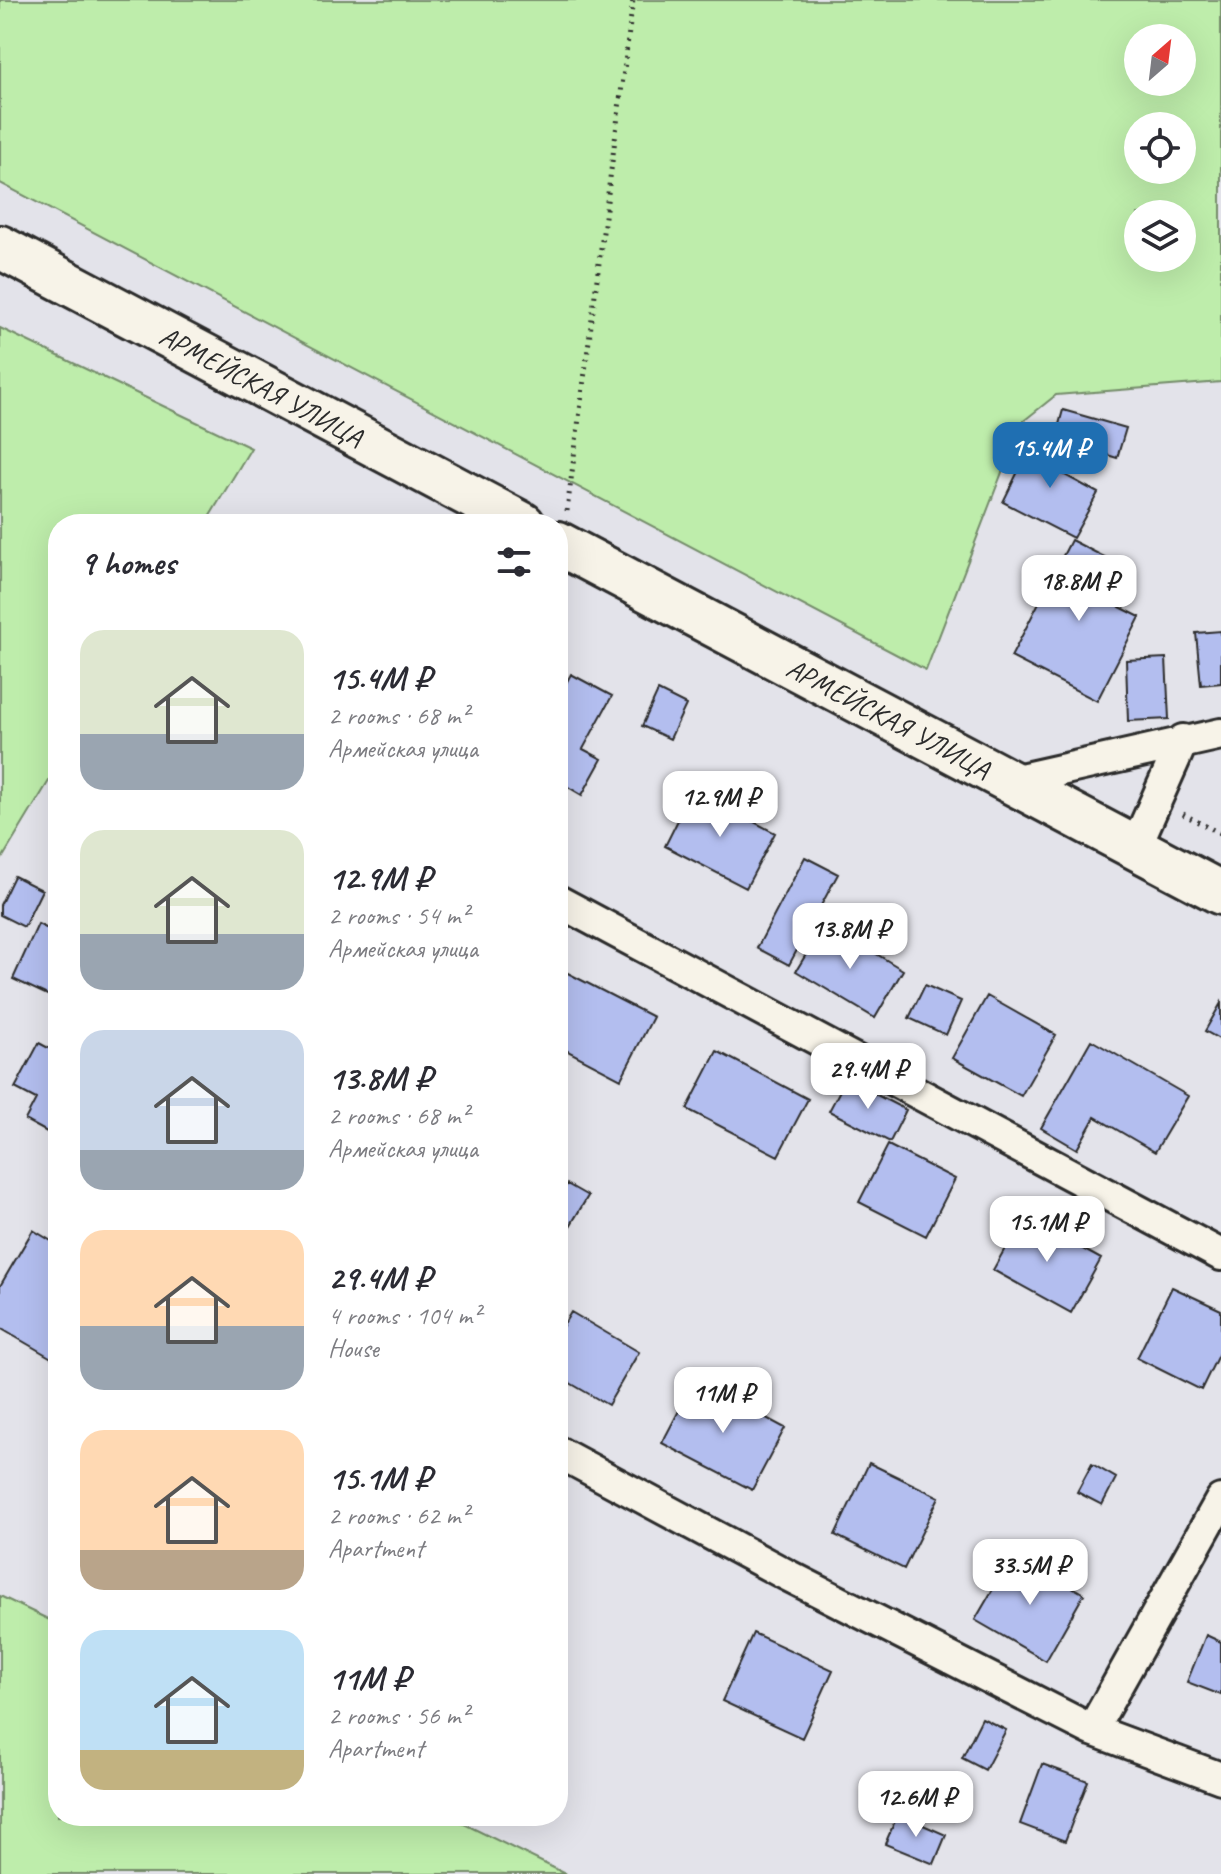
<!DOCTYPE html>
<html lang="en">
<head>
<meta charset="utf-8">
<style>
	:root { --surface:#fff; --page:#f2f2f3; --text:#2b2b33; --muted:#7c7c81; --accent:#1f6fb2 }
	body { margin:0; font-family:Caveat,sans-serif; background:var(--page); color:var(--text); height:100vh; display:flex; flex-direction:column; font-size:30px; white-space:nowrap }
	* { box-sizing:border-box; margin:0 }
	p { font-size:26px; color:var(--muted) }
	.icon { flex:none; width:44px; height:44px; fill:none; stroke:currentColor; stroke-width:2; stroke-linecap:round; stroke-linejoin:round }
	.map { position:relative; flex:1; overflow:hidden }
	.side { position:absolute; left:48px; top:514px; width:520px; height:1312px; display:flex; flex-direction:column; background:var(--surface); border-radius:32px; box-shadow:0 8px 32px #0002 }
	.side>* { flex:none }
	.needle { width:52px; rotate:28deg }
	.tools { position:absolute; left:1124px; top:24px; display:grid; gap:16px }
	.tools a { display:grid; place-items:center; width:72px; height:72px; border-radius:50%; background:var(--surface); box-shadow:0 8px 32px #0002; font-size:40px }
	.price { position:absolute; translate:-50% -68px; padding:0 18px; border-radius:16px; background:#fff; color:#222; font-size:26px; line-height:52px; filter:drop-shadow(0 2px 4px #0008) }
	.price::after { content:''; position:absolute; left:50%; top:48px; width:24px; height:18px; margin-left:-12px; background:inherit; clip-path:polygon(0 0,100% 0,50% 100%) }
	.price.active { background:var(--accent); color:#fff }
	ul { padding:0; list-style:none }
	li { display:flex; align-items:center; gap:24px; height:200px; padding:0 32px }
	li span { display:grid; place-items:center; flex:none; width:224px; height:160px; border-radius:24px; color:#555 }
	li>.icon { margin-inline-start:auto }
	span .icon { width:96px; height:96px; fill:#fffc; stroke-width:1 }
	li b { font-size:34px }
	h2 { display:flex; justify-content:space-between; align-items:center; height:96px; padding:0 32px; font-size:34px }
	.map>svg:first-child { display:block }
	.green { fill:#beedab; stroke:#748c6b; stroke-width:2; fill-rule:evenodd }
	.building { fill:#b3beef; stroke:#2b2b2b; stroke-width:2 }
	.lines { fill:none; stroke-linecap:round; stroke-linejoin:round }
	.street-casing { stroke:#2b2b2b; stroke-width:36 }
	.secondary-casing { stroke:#2b2b2b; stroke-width:48 }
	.path { stroke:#2b2b2b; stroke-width:5; stroke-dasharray:2 6; stroke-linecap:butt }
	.street { stroke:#f7f3e8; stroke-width:30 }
	.secondary { stroke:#f7f3e8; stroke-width:42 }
	.labels { text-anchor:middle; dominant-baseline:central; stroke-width:6; stroke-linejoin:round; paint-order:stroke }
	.street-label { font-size:28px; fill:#2b2b2b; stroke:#f7f3e8 }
</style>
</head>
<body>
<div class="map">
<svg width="1221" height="1874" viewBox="0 0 1221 1874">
	<rect width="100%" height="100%" fill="#e3e3ea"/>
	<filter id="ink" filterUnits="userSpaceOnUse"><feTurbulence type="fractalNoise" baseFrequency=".0125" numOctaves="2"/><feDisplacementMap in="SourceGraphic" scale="16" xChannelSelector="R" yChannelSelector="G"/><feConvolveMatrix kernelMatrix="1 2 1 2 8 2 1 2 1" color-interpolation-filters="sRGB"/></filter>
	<g filter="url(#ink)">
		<path class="green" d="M0,0h1221v382l-165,13 -35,28 -95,247 -926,-487zM1182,38v44h-44v-44zM1182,126v44h-44v-44zM1138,214h44v44h-44z
			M0,328l251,120 -46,76h-147v242l-58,96z
			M0,1596l58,28v192h390l118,58h-566z"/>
		<path class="building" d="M1063,410l63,18 -9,30 -62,-19z
			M1034,439l39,19 -8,17 33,18 -25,45 -70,-36z
			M1071,540l55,28 -11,22 11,5 -6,12 20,10 -43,84 -86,-44z
			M1221,631v52l-20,2 -5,-52z
			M1166,658l3,61 -41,2 -2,-61z
			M571,674l41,22 -29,53 19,10 -20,36 -24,-14v-83z
			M658,691l28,14 -16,34 -28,-13z
			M693,790l82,43 -29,55 -81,-42z
			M805,857l33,17 -49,91 -32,-17z
			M14,876l28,14 -18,37 -24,-12v-10z
			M825,923l78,47 -28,48 -79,-47z
			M38,924l20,10v66l-45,-21z
			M558,968l95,49 -32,62 -63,-33z
			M925,985l36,16 -15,34 -37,-17z
			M987,996l69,39 -35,61 -69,-38z
			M1221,1003v37l-16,-9z
			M1091,1040l97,56 -33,56 -60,-35 -18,32 -36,-21z
			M39,1043l19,10v85l-33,-18 11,-21 -21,-11z
			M717,1051l91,48 -30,57 -91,-47z
			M846,1079l60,31 -16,32 -61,-31z
			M888,1145l67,34 -29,57 -67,-34z
			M567,1184l21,12 -24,40 -6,-4v-33z
			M1023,1216l78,43 -30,54 -78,-43z
			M33,1230l25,15v110l-3,5 -55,-32v-42z
			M1172,1287l49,23v39l-20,41 -64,-32z
			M571,1312l68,40 -31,53 -50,-29v-42z
			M695,1380l90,48 -33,62 -90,-47z
			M869,1463l70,34 -35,72 -69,-34z
			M1092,1464l24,14 -14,27 -25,-13z
			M1014,1553l70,41 -38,67 -71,-41z
			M753,1633l80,37 -31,68 -80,-37z
			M1206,1635l15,7v53l-34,-13z
			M982,1718l24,12 -21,40 -23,-12z
			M1042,1764l46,17 -23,60 -45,-17z
			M898,1814l48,21 -12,29 -49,-20z"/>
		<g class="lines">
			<defs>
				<path id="street" d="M1007,782l214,-48
					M1135,848l48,-108
					M558,901l663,354
					M558,1452l227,122 307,156 129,48
					M1092,1730l129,-230"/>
				<g id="secondary">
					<path id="s1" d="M0,247l523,277"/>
					<path id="s2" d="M558,543l663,350"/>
				</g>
			</defs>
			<use href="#street" class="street-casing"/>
			<use href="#secondary" class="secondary-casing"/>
			<path class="path" d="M567,511l66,-511
				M1183,814l38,20"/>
			<use href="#street" class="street"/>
			<use href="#secondary" class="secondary"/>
		</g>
	</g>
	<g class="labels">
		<g class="street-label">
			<text stroke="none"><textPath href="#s1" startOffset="296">АРМЕЙСКАЯ УЛИЦА</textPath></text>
			<text stroke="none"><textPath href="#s2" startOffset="374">АРМЕЙСКАЯ УЛИЦА</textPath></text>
		</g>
	</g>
</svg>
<div class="tools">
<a><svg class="needle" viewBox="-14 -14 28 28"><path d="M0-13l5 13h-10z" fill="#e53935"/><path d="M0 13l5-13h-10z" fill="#7c7c81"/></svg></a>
<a><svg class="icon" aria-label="locate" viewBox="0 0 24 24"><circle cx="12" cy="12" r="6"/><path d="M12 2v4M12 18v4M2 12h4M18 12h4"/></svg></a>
<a><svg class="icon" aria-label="layers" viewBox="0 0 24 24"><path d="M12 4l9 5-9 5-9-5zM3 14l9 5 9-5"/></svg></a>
</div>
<b class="price active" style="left:1050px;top:490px">15.4M ₽</b>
<b class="price" style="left:1079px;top:623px">18.8M ₽</b>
<b class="price" style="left:720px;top:839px">12.9M ₽</b>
<b class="price" style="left:850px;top:971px">13.8M ₽</b>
<b class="price" style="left:868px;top:1111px">29.4M ₽</b>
<b class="price" style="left:1047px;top:1264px">15.1M ₽</b>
<b class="price" style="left:723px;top:1435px">11M ₽</b>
<b class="price" style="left:1030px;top:1607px">33.5M ₽</b>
<b class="price" style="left:916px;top:1839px">12.6M ₽</b>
<section class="side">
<h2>9 homes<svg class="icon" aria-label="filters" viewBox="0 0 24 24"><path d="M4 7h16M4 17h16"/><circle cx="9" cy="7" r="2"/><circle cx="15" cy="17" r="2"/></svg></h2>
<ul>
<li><span style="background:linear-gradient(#dfe7d0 65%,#9aa5b1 0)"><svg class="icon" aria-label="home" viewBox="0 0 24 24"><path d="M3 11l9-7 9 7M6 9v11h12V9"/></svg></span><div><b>15.4M ₽</b><p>2 rooms · 68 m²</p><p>Армейская улица</p></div></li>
<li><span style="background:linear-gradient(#dfe7d0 65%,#9aa5b1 0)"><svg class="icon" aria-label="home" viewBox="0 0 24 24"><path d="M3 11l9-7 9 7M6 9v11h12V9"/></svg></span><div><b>12.9M ₽</b><p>2 rooms · 54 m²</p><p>Армейская улица</p></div></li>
<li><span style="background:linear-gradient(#c9d6e8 75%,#9aa5b1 0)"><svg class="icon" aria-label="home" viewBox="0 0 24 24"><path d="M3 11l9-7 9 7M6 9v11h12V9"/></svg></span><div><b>13.8M ₽</b><p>2 rooms · 68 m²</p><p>Армейская улица</p></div></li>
<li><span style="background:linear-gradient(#ffd9b3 60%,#9aa5b1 0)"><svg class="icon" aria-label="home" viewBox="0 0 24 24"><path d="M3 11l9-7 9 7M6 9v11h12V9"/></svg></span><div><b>29.4M ₽</b><p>4 rooms · 104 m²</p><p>House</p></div></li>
<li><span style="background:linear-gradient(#ffd9b3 75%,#b9a48a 0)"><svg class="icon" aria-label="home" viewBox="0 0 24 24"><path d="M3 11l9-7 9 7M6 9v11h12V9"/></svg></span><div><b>15.1M ₽</b><p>2 rooms · 62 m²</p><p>Apartment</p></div></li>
<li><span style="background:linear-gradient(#bfe0f5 75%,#c2b280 0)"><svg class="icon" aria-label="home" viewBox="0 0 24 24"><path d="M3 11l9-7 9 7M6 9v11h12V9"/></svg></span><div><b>11M ₽</b><p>2 rooms · 56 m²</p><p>Apartment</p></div></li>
</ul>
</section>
</div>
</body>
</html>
